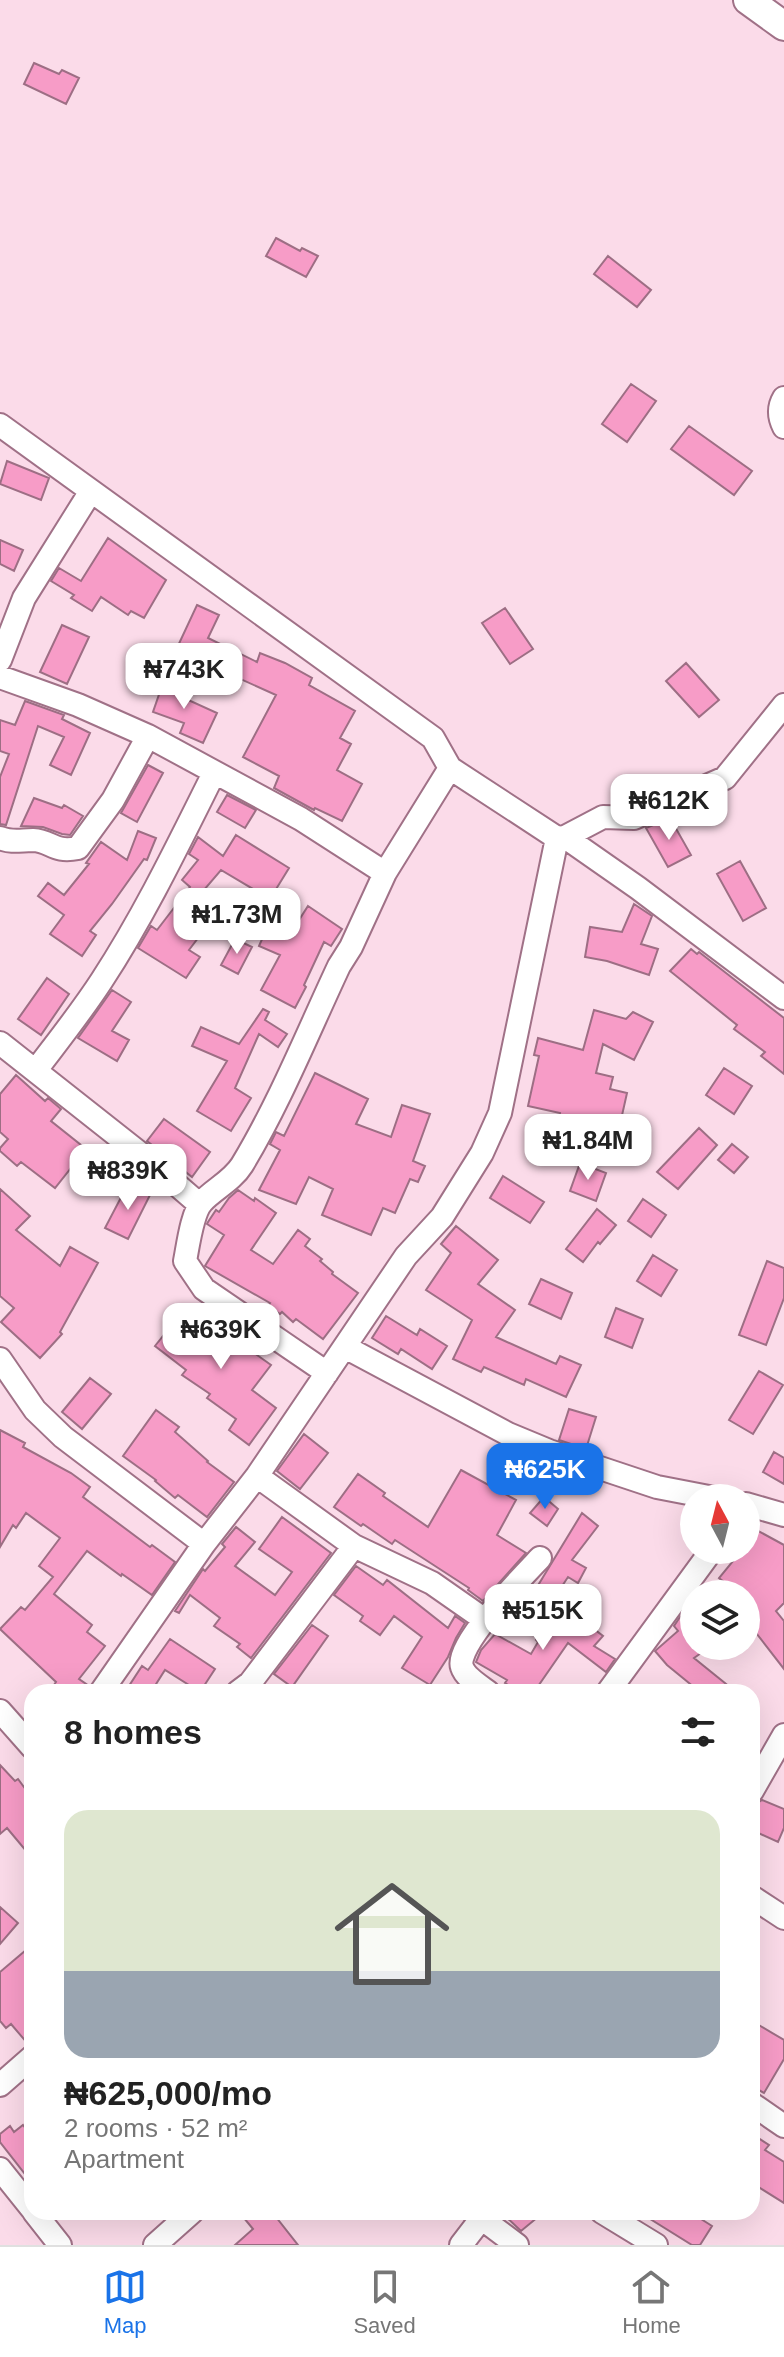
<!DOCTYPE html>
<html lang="en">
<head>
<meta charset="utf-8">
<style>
	:root { --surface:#fff; --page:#f6f6f6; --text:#222; --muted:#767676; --line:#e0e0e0; --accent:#1a73e8 }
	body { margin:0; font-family:Arial,sans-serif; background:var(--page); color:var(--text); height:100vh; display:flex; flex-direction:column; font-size:30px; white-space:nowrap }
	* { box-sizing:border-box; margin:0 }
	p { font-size:26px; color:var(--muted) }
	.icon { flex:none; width:44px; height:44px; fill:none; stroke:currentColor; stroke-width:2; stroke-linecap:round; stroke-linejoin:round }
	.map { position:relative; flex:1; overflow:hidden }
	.drawer { position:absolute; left:24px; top:1684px; width:736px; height:536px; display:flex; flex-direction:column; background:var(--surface); border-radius:24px; box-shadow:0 8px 32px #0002 }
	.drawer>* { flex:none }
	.needle { width:52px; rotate:353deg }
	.controls { position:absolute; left:680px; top:1484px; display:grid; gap:16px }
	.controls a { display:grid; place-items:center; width:80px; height:80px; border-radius:50%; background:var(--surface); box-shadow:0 8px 32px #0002; font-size:40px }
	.price { position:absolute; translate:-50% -68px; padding:0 18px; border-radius:16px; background:#fff; color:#222; font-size:26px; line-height:52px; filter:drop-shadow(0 2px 4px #0008) }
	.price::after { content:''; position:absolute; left:50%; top:48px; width:24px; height:18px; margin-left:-12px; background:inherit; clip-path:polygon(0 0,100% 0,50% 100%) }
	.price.on { background:var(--accent); color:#fff }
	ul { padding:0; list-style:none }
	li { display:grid; align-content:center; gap:16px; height:424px; padding:0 40px }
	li+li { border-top:2px solid var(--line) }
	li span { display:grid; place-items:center; height:248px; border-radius:24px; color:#555 }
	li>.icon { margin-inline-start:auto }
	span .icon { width:144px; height:144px; fill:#fffc; stroke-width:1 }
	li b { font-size:34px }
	h2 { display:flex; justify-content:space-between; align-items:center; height:96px; padding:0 40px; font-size:34px }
	.menu { display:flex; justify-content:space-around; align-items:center; height:112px; border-top:2px solid var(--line); background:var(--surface); font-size:22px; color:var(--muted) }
	.menu a { display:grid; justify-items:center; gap:4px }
	.menu .on { color:var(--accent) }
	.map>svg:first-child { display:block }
	.building { fill:#f79cc7; stroke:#9d6e84; stroke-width:2 }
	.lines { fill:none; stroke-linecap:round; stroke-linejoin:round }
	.minor-casing { stroke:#a07187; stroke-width:26 }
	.major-casing { stroke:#a07187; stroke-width:32 }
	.minor { stroke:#fff; stroke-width:22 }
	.major { stroke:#fff; stroke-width:28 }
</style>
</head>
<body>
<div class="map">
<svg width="784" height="2245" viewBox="0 0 784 2245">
	<rect width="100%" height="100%" fill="#fbdbe9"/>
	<path class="building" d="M34,63l25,11 3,-4 17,8 -13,26 -42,-20z
		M276,238l24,13 2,-3 16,8 -12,21 -40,-21z
		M608,256l43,34 -14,17 -43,-33z
		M631,384l25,17 -29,41 -25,-18z
		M689,426l63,45 -18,24 -63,-46z
		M7,461l42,17 -8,22 -41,-16z
		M108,538l58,42 -22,38 -13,-7 -3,4 -27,-18 -9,14 -21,-13 3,-3 -23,-14 8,-13 22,13z
		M0,540l23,10 -9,21 -14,-7z
		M197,605l22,10 -11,23 49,24 3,-9 25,10 27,15 -3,7 46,26 -15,27 11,6 -14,26 25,14 -20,37 -27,-13 -1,2 -40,-22 5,-12 -36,-19 33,-62 -100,-45z
		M505,608l28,41 -23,15 -28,-41z
		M62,625l27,12 -22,47 -27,-12z
		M686,663l33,37 -20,17 -33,-36z
		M164,680l26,9 -4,10 31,14 -14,30 -23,-10 4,-10 -31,-11z
		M25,701l39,14 -2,4 28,14 -19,42 -21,-10 14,-28 -26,-11 -32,99 -6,-1v-47l9,-23 -9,-3v-31l15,5z
		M148,765l15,8 -26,49 -16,-9z
		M227,795l29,15 -11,18 -28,-16z
		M34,798l28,10 2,-3 19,11 -13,19 -8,-1 -19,-7 -22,-1z
		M670,818l21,37 -23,12 -22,-39z
		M138,831l18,7 -9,22 -3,-1 -32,45 -22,27 6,4 -14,21 -32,-22 14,-19 -26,-19 10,-13 16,12 25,-31 -3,-1 15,-21 26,18z
		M236,835l53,33 -19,31 -49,-29 -30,35 20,16 -22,29 11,7 -14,21 -48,-30 13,-22 6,4 33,-43 -8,-7 16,-20 -9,-6 9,-17 25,19z
		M740,861l26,47 -23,13 -26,-47z
		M634,904l18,12 -11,28 17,5 -9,26 -42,-14 -22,-4 5,-30 32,5z
		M308,906l34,23 -11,17 -7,-4 -20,43 2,2 -11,21 -34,-18 19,-35 -21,-9 11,-25 22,10z
		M235,939l17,8 -14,27 -17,-9z
		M691,949l6,5 2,-2 85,66v56l-23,-18 4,-4 -31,-23 3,-4 -67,-54z
		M47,978l22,16 -28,41 -23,-16z
		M112,990l19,12 -19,29 17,9 -12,21 -39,-23z
		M263,1009l6,3 -4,8 22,14 -9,13 -19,-13 -24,54 16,10 -20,33 -34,-20 30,-50 -35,-15 9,-19 38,17z
		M594,1010l32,9 7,-7 20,10 -19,38 -31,-16 -7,29 17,4 -3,12 17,4 -13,58 -13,-3 1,-7 -16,-3 2,-7 -30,-8 2,-10 -32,-7 11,-50 -5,-1 4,-17 45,12z
		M724,1068l28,18 -18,28 -28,-19z
		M315,1073l53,26 -12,25 35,13 11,-32 28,9 -17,47 12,5 -7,16 -8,-3 -15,34 -12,-5 -12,27 -49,-20 11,-26 -24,-12 -13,27 -37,-14 21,-40 -10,-6 6,-12 8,4z
		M16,1075l29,26 3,-3 13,11 -10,12 35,28 -31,39 -34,-26 -4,4 -17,-15v-3l8,-9 -8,-7v-38z
		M164,1119l46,33 -18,25 -45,-36z
		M699,1128l18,17 -39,44 -21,-17z
		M732,1144l16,13 -14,16 -16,-13z
		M580,1163l26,10 -10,28 -26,-10z
		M503,1176l41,26 -14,21 -40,-25z
		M128,1184l22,11 -22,44 -23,-11z
		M0,1189l30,27 -14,14 44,36 10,-19 28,16 -38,69 2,2 -22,24 -39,-36 13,-14 -14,-12z
		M238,1190l16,11 1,-3 21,15 -25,37 22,14 25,-34 12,9 -5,7 17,13 -2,2 13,11 -1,2 26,19 -35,46 -27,-20 -3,3 -11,-10 -2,2 -12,-8 2,-3 -65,-37 19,-31 -17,-11 1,-2 8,-12 3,2 10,-14z
		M643,1199l23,16 -15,22 -23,-16z
		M597,1209l19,16 -16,19 -2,-2 -15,20 -17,-13z
		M456,1226l42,34 -20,24 37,26 -19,27 60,27 4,-8 21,9 -15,32 -40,-18 -2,6 -40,-18 -3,5 -28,-13 19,-39 -46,-30 25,-37 -10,-9z
		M653,1255l24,15 -16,26 -24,-15z
		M767,1261l17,7v30l-18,47 -27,-10z
		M541,1279l31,14 -11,26 -32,-15z
		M616,1308l27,11 -11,29 -27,-11z
		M183,1311l29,22 13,-13 11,8 -7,7 42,30 -19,25 24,18 -27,37 -20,-15 7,-11 -29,-21 3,-4 -28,-19 4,-5 -31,-24z
		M386,1316l31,19 3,-6 27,17 -15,23 -31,-20 -3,5 -26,-16z
		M759,1371l24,14 -30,49 -24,-14z
		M90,1378l21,16 -29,35 -20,-17z
		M569,1409l27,8 -10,32 -27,-9z
		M156,1410l23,17 -4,5 33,29 -1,1 27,20 -27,35 -29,-22 -3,3 -20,-17 1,-1 -33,-24z
		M0,1430l25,13 -2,4 48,26 19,14 -7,10 67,50 2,-2 23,17 -23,33 -30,-21 -1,2 -34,-25 -33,43 38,31 -5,7 18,14 -26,33 10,7 -2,6h-38l7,-10 -56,-53 21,-22 4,3 28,-33 -14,-11 21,-28 -34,-25 -10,15 -3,-3 -13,22z
		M304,1434l24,19 -28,36 -23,-18z
		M774,1452l10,6v26l-21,-12z
		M461,1470l55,30 -19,35 29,18 -43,48 -15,-11 1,-2 -74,-48 -3,4 -29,-20 -2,2 -27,-19 24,-33 27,19 -2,3 45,31z
		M544,1497l14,12 -11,17 -17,-13z
		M582,1513l16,13 -26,34 14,8 -8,15 -10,-6 -17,26 -17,-11z
		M282,1517l49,36 -80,105 -14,-11 3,-3 -26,-18 6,-8 -30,-23 -11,18 -4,-2 28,-42 2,2 20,-24 -3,-3 14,-17 19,15 -20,24 40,29 17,-23 -33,-23z
		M751,1527l33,18v58l-8,8 8,10v48l-38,-49v-26h-7l-20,-16 23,-28h4v-15z
		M356,1566l27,19 4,-5 61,48 7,-12 10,7 -9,15 -8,19 -18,28 -28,-17 20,-31 -28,-21 -14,19 -20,-14 3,-5 -29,-21z
		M563,1605l40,31 -9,10 21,13 -9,13 -38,-29 -34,49h-15l-14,-9 2,-3 -31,-18 5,-12 14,-16 36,20 7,-12 -2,-2z
		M694,1607v39h17l-17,12 42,34h-36l-33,-27 -12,-14 23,-20 -4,-5 6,-9z
		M312,1625l16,11 -36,51 -18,-13z
		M170,1639l45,30 -15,23 -35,-22 -14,22h-26l17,-26 6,4z
		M0,1765l15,16 3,-2 14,19v60l-25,-30 -7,6z
		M762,1800l22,9v19l-6,14 -26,-12v-17l4,-9z
		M0,1907l18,16 -18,21z
		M32,1945v98l-4,1 -17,-20 -5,4 -6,-7v-49z
		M752,2021l32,19v19l-20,34 -12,-7z
		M23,2125l9,12v46l-32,-41v-8l10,-8 4,6z
		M752,2134l17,11 -4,5 19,12v41l-32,-20z
		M239,2212h33l26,33h-63l18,-16z
		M501,2212h43l-23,19z
		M639,2212h51l22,14 -12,19h-8z"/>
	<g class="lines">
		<defs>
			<path id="minor" d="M784,398c-6,10 -5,19 0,29
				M0,425l433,313 17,30 107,70 8,-1 73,51 146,110
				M0,660l24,-62 67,-107
				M0,677l78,28 70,31 153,83 84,54
				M565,837l38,-20 31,1 91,-40 59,-73
				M0,838c12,5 21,2 33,2 19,1 20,13 45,8l35,-48 35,-64
				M0,1043l147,116 52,45
				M36,1070c22,-29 46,-59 66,-90 43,-66 77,-137 112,-207
				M345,1347l163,87 41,17 108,36 57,11
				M0,1359l35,51 28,27 141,107
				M327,1373l-123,-84 -19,-28c3,-15 7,-48 17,-59 12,-13 30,-21 40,-37 38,-63 66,-133 97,-199l12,-19 34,-74 65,-105
				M257,1476l97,70 78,37 53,37
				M746,1504l38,11
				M101,1692l103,-148 53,-68 149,-220 36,-39 40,-64 18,-40 57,-275
				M238,1692l12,-9 104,-137
				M488,1692c-8,-6 -23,-15 -26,-25 -8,-21 63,-93 78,-109
				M608,1692l104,-142
				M0,1711l32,36
				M752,1791l32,-56
				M752,1897l32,21
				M0,2085l32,-28
				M752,2104l32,22
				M0,2169l32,40
				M34,2212l26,33
				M473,2212l44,33
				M602,2212l54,33
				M155,2245l37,-33
				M461,2245l20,-26"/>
			<path id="major" d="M748,0l36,26"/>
		</defs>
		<use href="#minor" class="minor-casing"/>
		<use href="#major" class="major-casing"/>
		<use href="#minor" class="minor"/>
		<use href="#major" class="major"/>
	</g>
</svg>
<div class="controls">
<a><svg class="needle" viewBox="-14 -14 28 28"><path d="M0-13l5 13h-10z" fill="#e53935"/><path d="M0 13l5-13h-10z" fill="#767676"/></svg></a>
<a><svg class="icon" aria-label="layers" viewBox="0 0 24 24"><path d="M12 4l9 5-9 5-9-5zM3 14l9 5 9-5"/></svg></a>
</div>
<b class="price" style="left:184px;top:711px">₦743K</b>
<b class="price" style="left:669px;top:842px">₦612K</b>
<b class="price" style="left:237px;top:956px">₦1.73M</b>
<b class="price" style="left:588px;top:1182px">₦1.84M</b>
<b class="price" style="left:128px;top:1212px">₦839K</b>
<b class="price" style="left:221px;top:1371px">₦639K</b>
<b class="price on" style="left:545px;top:1511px">₦625K</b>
<b class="price" style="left:543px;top:1652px">₦515K</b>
<section class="drawer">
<h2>8 homes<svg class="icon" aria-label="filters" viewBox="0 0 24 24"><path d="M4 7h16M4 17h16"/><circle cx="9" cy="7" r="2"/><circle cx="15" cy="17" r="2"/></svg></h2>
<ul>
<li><span style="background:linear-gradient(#dfe7d0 65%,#9aa5b1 0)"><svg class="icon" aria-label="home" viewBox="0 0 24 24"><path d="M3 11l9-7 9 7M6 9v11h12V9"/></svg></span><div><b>₦625,000/mo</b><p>2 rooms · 52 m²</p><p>Apartment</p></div></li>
</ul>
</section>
</div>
<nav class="menu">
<a class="on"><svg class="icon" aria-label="map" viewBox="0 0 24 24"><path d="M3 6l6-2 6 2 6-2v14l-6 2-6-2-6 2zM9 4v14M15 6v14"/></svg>Map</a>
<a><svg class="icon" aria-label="saved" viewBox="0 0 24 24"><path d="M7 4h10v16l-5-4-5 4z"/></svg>Saved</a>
<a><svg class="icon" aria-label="home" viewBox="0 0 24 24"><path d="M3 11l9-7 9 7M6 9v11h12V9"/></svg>Home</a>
</nav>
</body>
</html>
